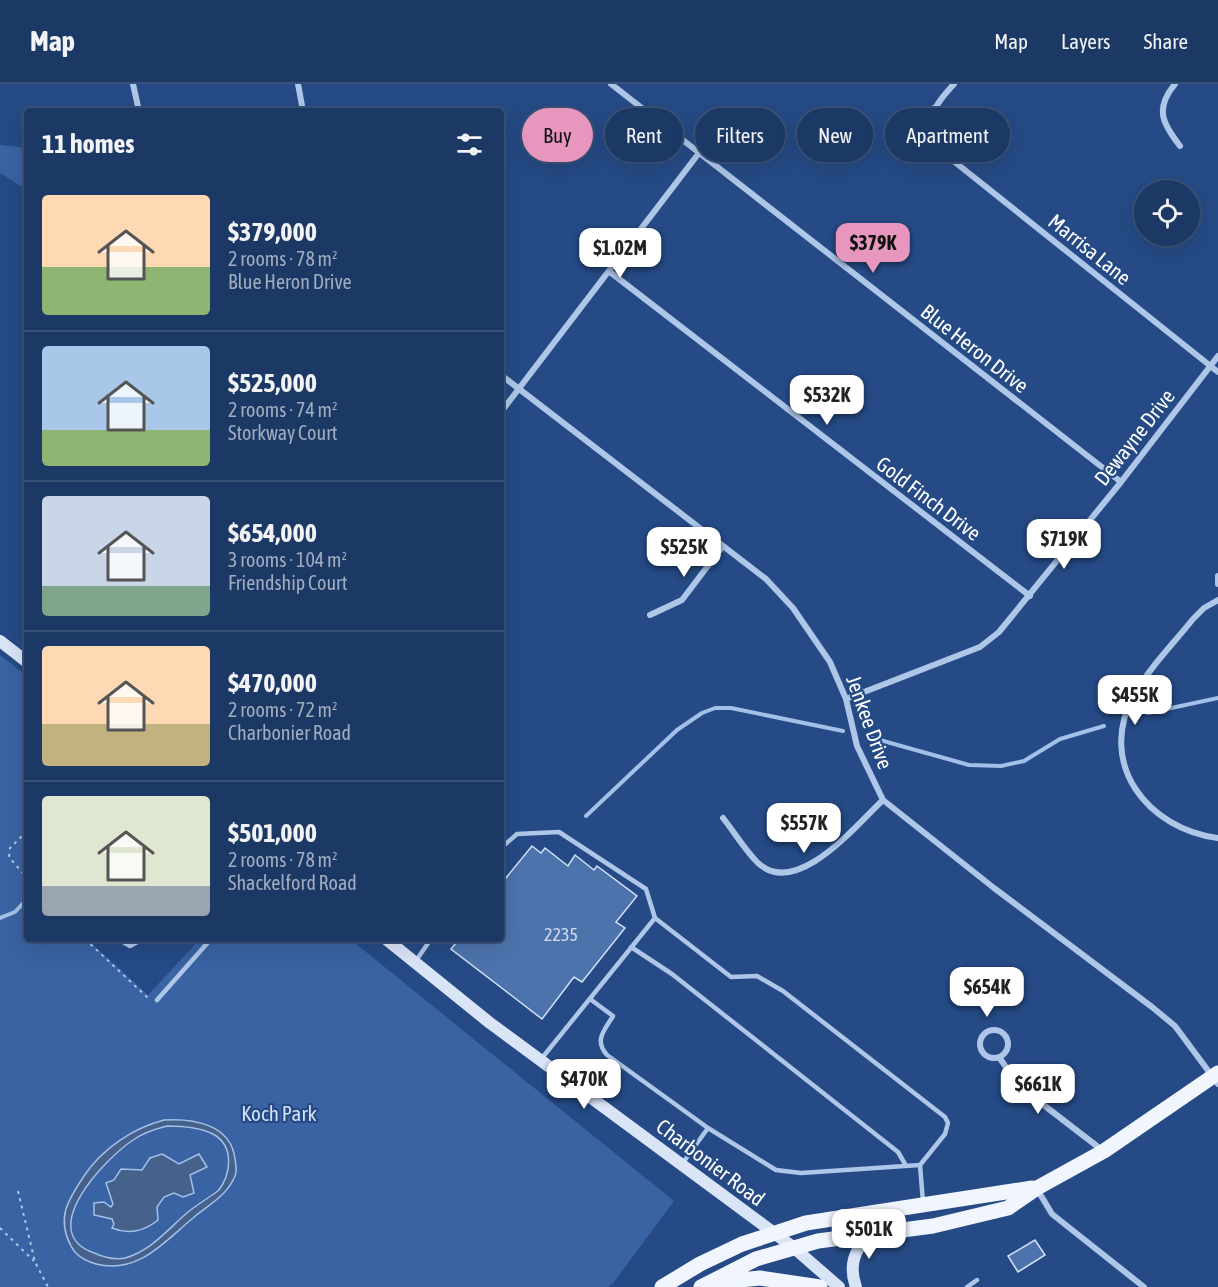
<!DOCTYPE html>
<html lang="en">
<head>
<meta charset="utf-8">
<style>
	:root { --surface:#1c3864; --page:#29436d; --text:#f1f3f6; --muted:#a0acbf; --line:#3a5278; --accent:#e797bd }
	body { margin:0; font-family:"Asap Condensed",sans-serif; background:var(--page); color:var(--text); height:100vh; display:flex; flex-direction:column; font-size:22px; white-space:nowrap }
	* { box-sizing:border-box; margin:0 }
	p { font-size:20px; color:var(--muted) }
	.icon { flex:none; width:33px; height:33px; fill:none; stroke:currentColor; stroke-width:2; stroke-linecap:round; stroke-linejoin:round }
	.map { position:relative; flex:1; overflow:hidden }
	.details { position:absolute; left:24px; top:24px; width:480px; height:834px; display:flex; flex-direction:column; background:var(--surface); border-radius:6px; box-shadow:0 6px 24px #0002,0 0 0 2px var(--line) }
	.details>* { flex:none }
	.banner { position:absolute; left:522px; top:24px; width:570px; height:54px; display:flex; gap:12px }
	.tools { position:absolute; left:1134px; top:96px; display:grid; gap:12px }
	.tools a { display:grid; place-items:center; width:66px; height:66px; border-radius:50%; background:var(--surface); box-shadow:0 6px 24px #0002,0 0 0 2px var(--line); font-size:30px }
	.price { position:absolute; translate:-50% -51px; padding:0 14px; border-radius:12px; background:#fff; color:#222; font-size:20px; line-height:39px; filter:drop-shadow(0 2px 3px #0008) }
	.price::after { content:''; position:absolute; left:50%; top:36px; width:18px; height:14px; margin-left:-9px; background:inherit; clip-path:polygon(0 0,100% 0,50% 100%) }
	.price.selected { background:var(--accent); color:#111 }
	ul { padding:0; list-style:none }
	li { display:flex; align-items:center; gap:18px; height:150px; padding:0 18px }
	li+li { border-top:2px solid var(--line) }
	li span { display:grid; place-items:center; flex:none; width:168px; height:120px; border-radius:6px; color:#555 }
	li>.icon { margin-inline-start:auto }
	span .icon { width:72px; height:72px; fill:#fffc; stroke-width:1 }
	li b { font-size:26px }
	h2 { display:flex; justify-content:space-between; align-items:center; height:72px; padding:0 18px; font-size:26px }
	.pill { padding:0 21px; border-radius:27px; background:var(--surface); box-shadow:0 6px 24px #0002,0 0 0 2px var(--line); font-size:21px; line-height:54px }
	.pill.selected { background:var(--accent); color:#111 }
	header { display:flex; align-items:center; gap:36px; box-sizing:border-box; height:84px; padding:0 30px; background:var(--surface); border-bottom:2px solid var(--line) }
	header strong { font-size:28px }
	nav { display:flex; gap:33px; margin-inline-start:auto; font-size:21px }
	.map>svg:first-child { display:block }
	.green { fill:#3963a2 }
	.water { fill:#46618c; stroke:#a3c0e9; stroke-width:1.5; fill-rule:evenodd }
	.lines { fill:none; stroke-linecap:round; stroke-linejoin:round }
	.stream { stroke:#a3c0e9; stroke-width:4 }
	.building { fill:#4d73ad; stroke:#d2e1f6; stroke-width:1.5 }
	.path { stroke:#aec6e8; stroke-width:2; stroke-dasharray:3 4.5; stroke-linecap:butt }
	.lane { stroke:#aec6e8; stroke-width:4.5 }
	.street { stroke:#aec6e8; stroke-width:6 }
	.secondary { stroke:#d9e4f7; stroke-width:12 }
	.primary { stroke:#f1f5fe; stroke-width:15 }
	.labels { text-anchor:middle; dominant-baseline:central; stroke-width:4.5; stroke-linejoin:round; paint-order:stroke }
	.number-label { font-size:18px; fill:#d2dcea }
	.street-label { font-size:21px; fill:#fff; stroke:#254a85 }
	.park-label { font-size:21px; fill:#d2e1f6; stroke:#254a85 }
</style>
</head>
<body>
<header>
<strong>Map</strong>
<nav><a>Map</a><a>Layers</a><a>Share</a></nav>
</header>
<div class="map">
<svg width="1218" height="1203" viewBox="0 0 1218 1203">
	<rect width="100%" height="100%" fill="#254a85"/>
	<path class="green" d="M0,61l27,3v42l-27,-17z
		M0,571l27,21v263h60l61,56 52,-56h150l324,262 -60,81 -6,5h-608z"/>
	<path class="water" d="M164,1036c28,-2 67,4 71,39 1,5 2,12 0,17 -8,20 -27,29 -42,42 -28,23 -55,57 -97,46 -11,-3 -20,-8 -25,-18 -15,-28 -3,-46 13,-70 18,-27 49,-48 80,-56zM167,1042c15,0 32,1 46,8 22,12 18,41 5,57 -10,7 -21,14 -30,21 -20,17 -37,39 -63,46 -10,2 -22,-1 -31,-5 -60,-21 12,-95 39,-113 10,-7 22,-11 34,-14z
		M162,1070l17,10 20,-10 8,13 -17,8 4,18 -11,4 -9,-4 -10,4 -7,10 1,13c-13,11 -30,15 -46,8l2,-4 -2,-5 -18,-4v-12l10,-1 7,5 2,-3 -7,-21 8,-3 7,-11 21,1 8,-12z"/>
	<g class="lines">
		<path class="stream" d="M1148,629l70,-15
			M869,653l100,28 32,1 23,-5 36,-22 44,-13
			M586,732l91,-86 25,-17 13,-5h16l112,23
			M0,834l15,-6 12,-13"/>
	</g>
	<path class="building" d="M532,762l9,7 4,-5 23,18 7,-11 19,15 3,-4 40,30 -21,26 9,6 -43,54 -8,-5 -32,42 -91,-70 8,-10h42v-55z
		M1035,1156l10,15 -27,17 -10,-16z"/>
	<g class="lines">
		<path class="path" d="M27,747l-17,17 -1,9 18,21
			M85,855l63,59
			M18,1107l17,71 13,25
			M0,1144l34,33"/>
		<path class="lane" d="M501,764l16,-14 42,-2 87,57 9,29 -113,140
			M655,834l76,59 26,-1 26,15 162,126 3,6 -3,11 -25,31 3,37
			M118,855l12,7 13,-7
			M631,863l41,27 226,178 7,12
			M415,878l16,-23
			M590,915l23,17c-9,15 -19,24 -6,39l101,73 68,42 25,3 119,-8
			M157,916l54,-61
			M682,1080l26,-36
			M967,1203l10,-7"/>
		<path class="street" d="M133,0l6,27
			M298,0l5,27
			M611,0l510,398
			M954,0c-20,22 -33,38 -13,67l277,221
			M1175,0c-21,25 -12,40 5,62
			M934,24l-8,4 -10,17c5,14 11,18 25,22
			M610,188l420,324
			M501,291l265,204 27,29 37,54 16,37 11,47 26,54 111,88 158,119 23,19 43,58
			M501,328l198,-259
			M1218,492v8
			M1218,516l-14,8 -11,11c-19,24 -44,49 -59,76 -38,69 14,134 84,143
			M650,531l32,-15 41,-54
			M846,615l134,-52 19,-15 122,-150 97,-126
			M723,734c12,15 22,32 35,45 39,36 99,-39 125,-63
			M980 960a14 14 0 1 1 28 0a14 14 0 1 1-28 0Z
			M999,973l20,29 83,64
			M1037,1105l15,25 92,73"/>
		<path class="secondary" d="M0,557l27,21
			M386,855l104,84 303,224 46,40
			M856,1203c-8,-22 -1,-37 13,-54"/>
		<path class="primary" d="M720,1198l40,-4 60,9
			M662,1203l38,-23 42,-20 64,-21 226,-35
			M701,1203l55,-28 62,-18 115,-15 75,-18 29,-20 67,-37 114,-78"/>
	</g>
	<g class="labels">
		<g class="number-label">
			<text x="561" y="850">2235</text>
		</g>
		<g class="street-label">
			<text transform="translate(1090 165) rotate(39)">Marrisa Lane</text>
			<text transform="translate(975 264) rotate(38)">Blue Heron Drive</text>
			<text transform="translate(1134 353) rotate(-52)">Dewayne Drive</text>
			<text transform="translate(929 414) rotate(37)">Gold Finch Drive</text>
			<text transform="translate(870 638) rotate(70)">Jenkee Drive</text>
			<text transform="translate(711 1078) rotate(37)">Charbonier Road</text>
		</g>
		<g class="park-label">
			<text x="279" y="1029">Koch Park</text>
		</g>
	</g>
</svg>
<div class="tools">
<a><svg class="icon" aria-label="locate" viewBox="0 0 24 24"><circle cx="12" cy="12" r="6"/><path d="M12 2v4M12 18v4M2 12h4M18 12h4"/></svg></a>
</div>
<b class="price selected" style="left:873px;top:190px">$379K</b>
<b class="price" style="left:620px;top:195px">$1.02M</b>
<b class="price" style="left:827px;top:342px">$532K</b>
<b class="price" style="left:1064px;top:486px">$719K</b>
<b class="price" style="left:684px;top:494px">$525K</b>
<b class="price" style="left:1135px;top:642px">$455K</b>
<b class="price" style="left:804px;top:770px">$557K</b>
<b class="price" style="left:987px;top:934px">$654K</b>
<b class="price" style="left:584px;top:1026px">$470K</b>
<b class="price" style="left:1038px;top:1031px">$661K</b>
<b class="price" style="left:869px;top:1176px">$501K</b>
<div class="banner">
<a class="pill selected">Buy</a>
<a class="pill">Rent</a>
<a class="pill">Filters</a>
<a class="pill">New</a>
<a class="pill">Apartment</a>
</div>
<section class="details">
<h2>11 homes<svg class="icon" aria-label="filters" viewBox="0 0 24 24"><path d="M4 7h16M4 17h16"/><circle cx="9" cy="7" r="2"/><circle cx="15" cy="17" r="2"/></svg></h2>
<ul>
<li><span style="background:linear-gradient(#ffd9b3 60%,#8fb573 0)"><svg class="icon" aria-label="home" viewBox="0 0 24 24"><path d="M3 11l9-7 9 7M6 9v11h12V9"/></svg></span><div><b>$379,000</b><p>2 rooms · 78 m²</p><p>Blue Heron Drive</p></div></li>
<li><span style="background:linear-gradient(#a9c7e8 70%,#8fb573 0)"><svg class="icon" aria-label="home" viewBox="0 0 24 24"><path d="M3 11l9-7 9 7M6 9v11h12V9"/></svg></span><div><b>$525,000</b><p>2 rooms · 74 m²</p><p>Storkway Court</p></div></li>
<li><span style="background:linear-gradient(#c9d6e8 75%,#7fa58c 0)"><svg class="icon" aria-label="home" viewBox="0 0 24 24"><path d="M3 11l9-7 9 7M6 9v11h12V9"/></svg></span><div><b>$654,000</b><p>3 rooms · 104 m²</p><p>Friendship Court</p></div></li>
<li><span style="background:linear-gradient(#ffd9b3 65%,#c2b280 0)"><svg class="icon" aria-label="home" viewBox="0 0 24 24"><path d="M3 11l9-7 9 7M6 9v11h12V9"/></svg></span><div><b>$470,000</b><p>2 rooms · 72 m²</p><p>Charbonier Road</p></div></li>
<li><span style="background:linear-gradient(#dfe7d0 75%,#9aa5b1 0)"><svg class="icon" aria-label="home" viewBox="0 0 24 24"><path d="M3 11l9-7 9 7M6 9v11h12V9"/></svg></span><div><b>$501,000</b><p>2 rooms · 78 m²</p><p>Shackelford Road</p></div></li>
</ul>
</section>
</div>
</body>
</html>
